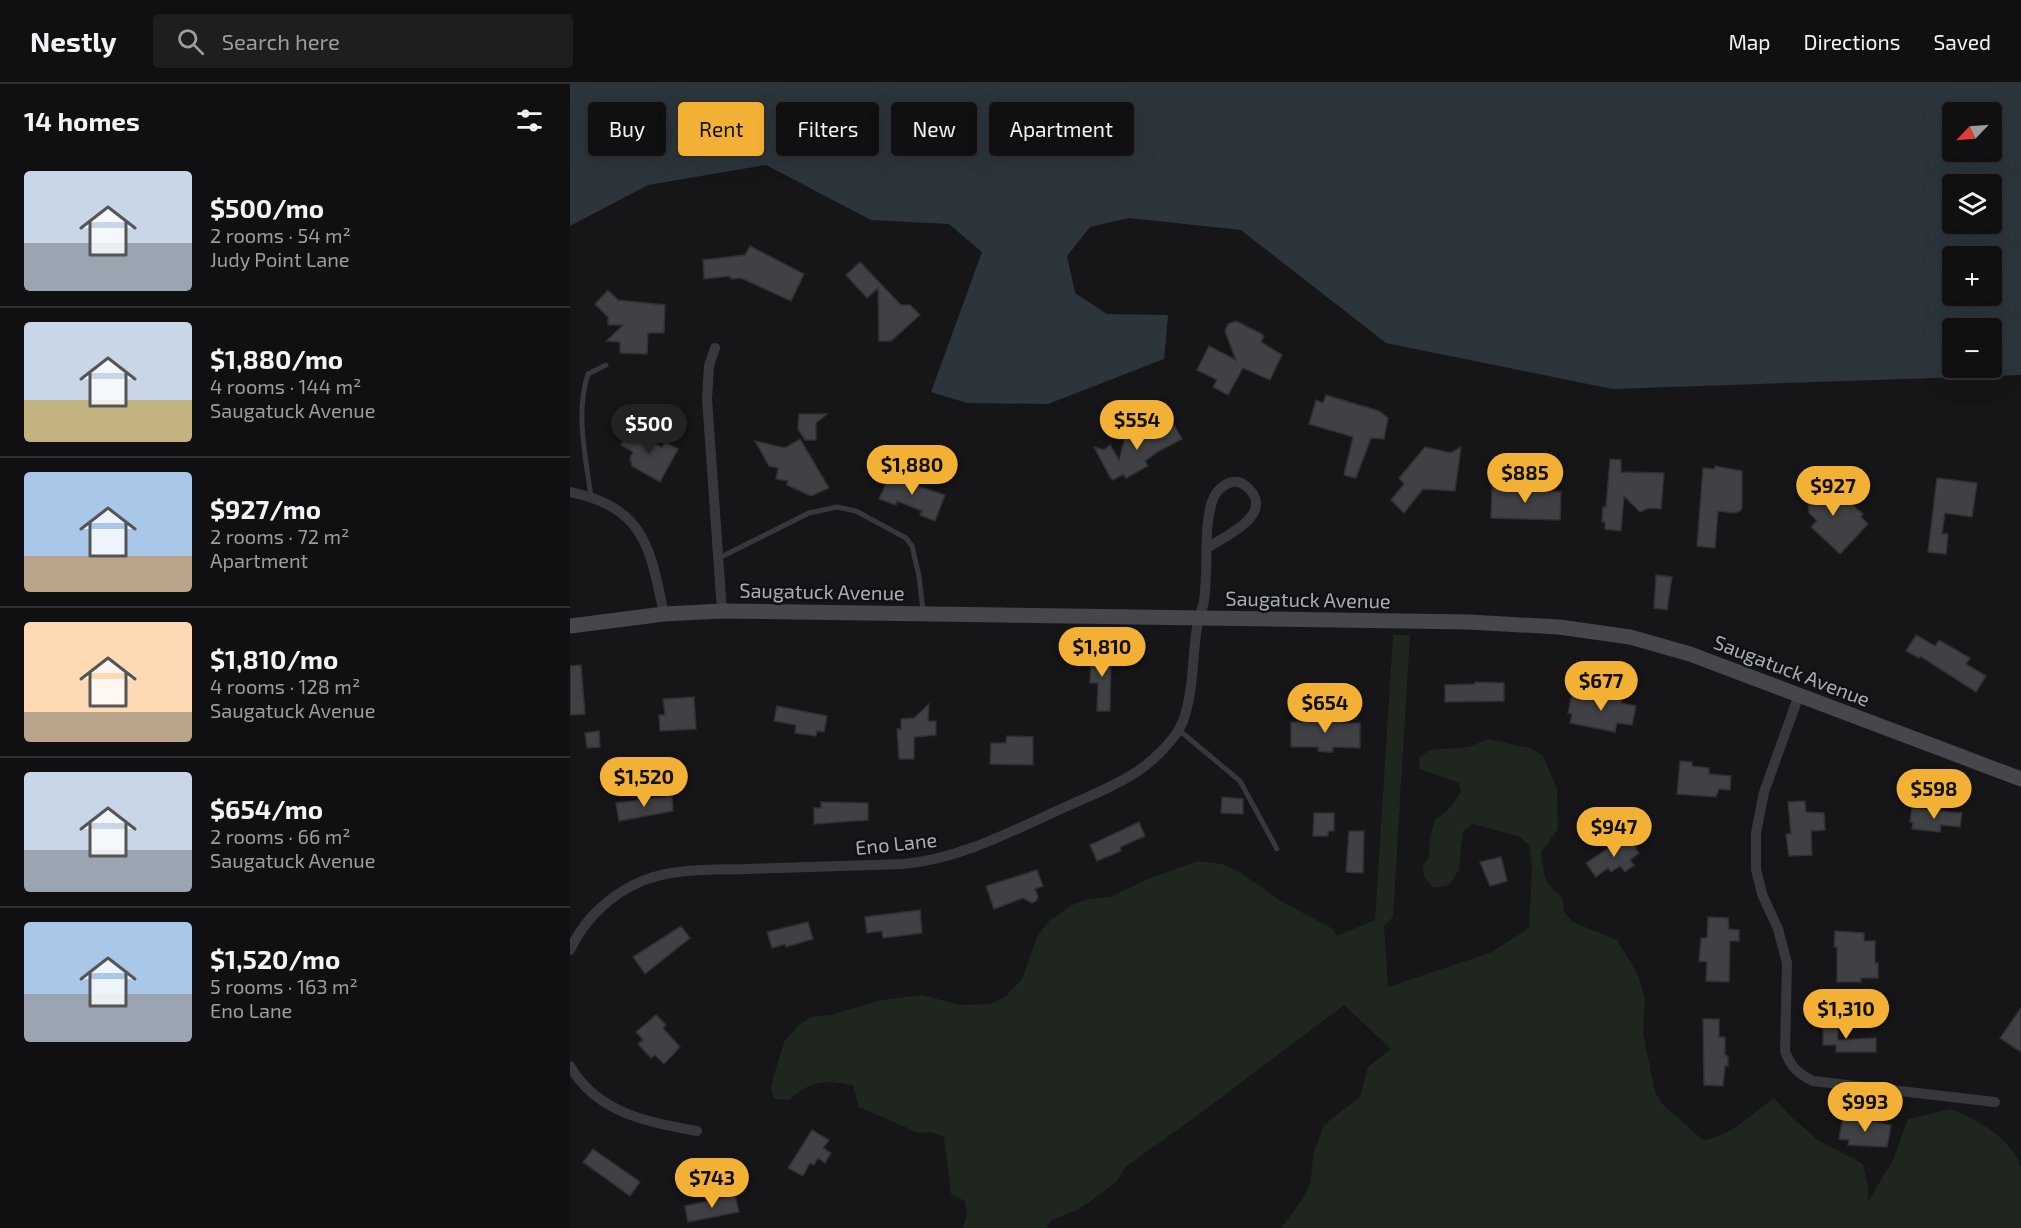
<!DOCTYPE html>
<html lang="en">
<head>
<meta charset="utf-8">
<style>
	:root { --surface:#101012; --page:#1e1e20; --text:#f1f3f6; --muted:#9c9d9f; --line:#303032; --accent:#f2b134 }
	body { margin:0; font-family:"Exo 2",sans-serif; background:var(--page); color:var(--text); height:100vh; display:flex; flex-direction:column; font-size:22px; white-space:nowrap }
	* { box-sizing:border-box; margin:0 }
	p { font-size:20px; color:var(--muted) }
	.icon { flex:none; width:33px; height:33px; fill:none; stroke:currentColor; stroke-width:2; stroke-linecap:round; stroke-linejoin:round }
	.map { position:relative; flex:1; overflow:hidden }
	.drawer { display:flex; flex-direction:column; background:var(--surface); width:570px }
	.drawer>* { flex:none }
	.hud { position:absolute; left:18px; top:18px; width:570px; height:54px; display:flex; gap:12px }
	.needle { width:39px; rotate:245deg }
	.fabs { position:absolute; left:1372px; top:18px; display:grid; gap:12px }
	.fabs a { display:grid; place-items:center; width:60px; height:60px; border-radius:6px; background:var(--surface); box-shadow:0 6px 24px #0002,0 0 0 2px var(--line); font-size:30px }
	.price { position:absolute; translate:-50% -51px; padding:0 14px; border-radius:21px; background:var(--accent); color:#111; font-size:20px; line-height:39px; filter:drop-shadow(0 2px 3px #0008) }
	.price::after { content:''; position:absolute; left:50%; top:36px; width:18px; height:14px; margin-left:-9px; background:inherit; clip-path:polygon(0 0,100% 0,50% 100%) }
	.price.active { background:#222; color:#fff }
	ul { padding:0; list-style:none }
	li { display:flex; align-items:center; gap:18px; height:150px; padding:0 24px }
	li+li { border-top:2px solid var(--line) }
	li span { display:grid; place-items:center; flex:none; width:168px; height:120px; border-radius:6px; color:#555 }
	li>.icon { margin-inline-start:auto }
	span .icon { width:72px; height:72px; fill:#fffc; stroke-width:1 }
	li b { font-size:26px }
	h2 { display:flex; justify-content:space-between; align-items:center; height:72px; padding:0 24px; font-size:26px }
	.tag { padding:0 21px; border-radius:6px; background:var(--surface); box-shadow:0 6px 24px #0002,0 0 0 2px var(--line); font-size:21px; line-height:54px }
	.tag.active { background:var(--accent); color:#111 }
	header { display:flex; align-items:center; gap:36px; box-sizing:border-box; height:84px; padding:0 30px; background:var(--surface); border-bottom:2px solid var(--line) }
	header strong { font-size:28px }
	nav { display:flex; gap:33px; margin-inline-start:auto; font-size:21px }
	.search { width:420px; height:54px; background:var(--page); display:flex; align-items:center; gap:15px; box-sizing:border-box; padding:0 21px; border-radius:6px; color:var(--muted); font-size:22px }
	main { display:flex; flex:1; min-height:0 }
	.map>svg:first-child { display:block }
	.green { fill:#1e261f }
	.water { fill:#2c353c; fill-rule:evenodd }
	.building { fill:#404145; stroke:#303034; stroke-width:1.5 }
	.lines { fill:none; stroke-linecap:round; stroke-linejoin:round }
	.lane { stroke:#37383d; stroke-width:5 }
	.street { stroke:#37383d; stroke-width:10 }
	.secondary { stroke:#45474d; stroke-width:15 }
	.labels { text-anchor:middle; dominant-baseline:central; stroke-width:5; stroke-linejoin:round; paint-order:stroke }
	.street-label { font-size:20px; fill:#a8adb8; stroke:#111113 }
</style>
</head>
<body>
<header>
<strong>Nestly</strong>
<div class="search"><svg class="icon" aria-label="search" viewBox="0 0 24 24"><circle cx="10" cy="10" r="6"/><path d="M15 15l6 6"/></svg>Search here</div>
<nav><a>Map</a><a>Directions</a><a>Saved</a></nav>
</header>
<main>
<section class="drawer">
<h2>14 homes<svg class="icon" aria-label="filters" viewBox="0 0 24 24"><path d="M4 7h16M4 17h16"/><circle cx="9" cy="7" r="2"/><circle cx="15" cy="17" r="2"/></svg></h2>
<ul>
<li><span style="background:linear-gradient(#c9d6e8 60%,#9aa5b1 0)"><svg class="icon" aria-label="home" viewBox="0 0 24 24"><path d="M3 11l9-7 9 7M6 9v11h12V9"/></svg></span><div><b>$500/mo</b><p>2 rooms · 54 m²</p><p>Judy Point Lane</p></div></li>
<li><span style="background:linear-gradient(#c9d6e8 65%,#c2b280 0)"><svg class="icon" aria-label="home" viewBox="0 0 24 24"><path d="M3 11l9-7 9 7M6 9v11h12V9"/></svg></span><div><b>$1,880/mo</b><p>4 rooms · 144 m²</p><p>Saugatuck Avenue</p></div></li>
<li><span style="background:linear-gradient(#a9c7e8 70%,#b9a48a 0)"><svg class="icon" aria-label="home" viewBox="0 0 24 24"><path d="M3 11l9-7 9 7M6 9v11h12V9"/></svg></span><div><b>$927/mo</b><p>2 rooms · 72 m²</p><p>Apartment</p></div></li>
<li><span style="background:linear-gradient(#ffd9b3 75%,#b9a48a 0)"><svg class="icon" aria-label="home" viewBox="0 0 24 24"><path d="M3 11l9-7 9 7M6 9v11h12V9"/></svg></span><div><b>$1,810/mo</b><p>4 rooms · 128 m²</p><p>Saugatuck Avenue</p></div></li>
<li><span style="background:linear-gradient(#c9d6e8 65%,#9aa5b1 0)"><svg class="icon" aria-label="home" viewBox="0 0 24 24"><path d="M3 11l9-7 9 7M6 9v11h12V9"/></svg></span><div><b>$654/mo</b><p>2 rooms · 66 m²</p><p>Saugatuck Avenue</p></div></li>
<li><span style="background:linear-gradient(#a9c7e8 60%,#9aa5b1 0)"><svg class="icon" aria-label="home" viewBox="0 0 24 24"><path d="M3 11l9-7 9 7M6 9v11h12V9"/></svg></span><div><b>$1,520/mo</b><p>5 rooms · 163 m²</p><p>Eno Lane</p></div></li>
</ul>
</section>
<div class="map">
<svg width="1451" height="1144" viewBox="0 0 1451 1144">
	<rect width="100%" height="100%" fill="#161618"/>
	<path class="green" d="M823,551h17l-17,282 -9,9 4,61 104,-35 37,-24 3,-59 -3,-24 -11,-9 -45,-12 -10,7 -4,39 -10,15 -16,3 -9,-12 -1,-11 6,-8 1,-21 5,-16 15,-12 11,-16 -2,-9 -39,-14 -1,-11 10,-8 40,-3 19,-8 42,9 13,8 14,33 1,40 -17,24c2,8 2,23 7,30 9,13 16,9 16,29l9,10 44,18 20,33 5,15 3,12 -2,33 12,59 7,12 41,36c30,-4 48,-27 71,-42l16,18 28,24 45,24 5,24v14l25,-42 15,-41 43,-10c25,10 61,30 70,58 0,18 0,43 0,61h-740l23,-31 6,-13 4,-32 10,-27 36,-28 8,-30 23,-18 -47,-44 -147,111 -72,51 -8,14 -19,15 -19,13 -27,11 -6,8h-83l4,-14 -2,-13 -14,-7 -7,-57 -13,-5 -12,1 -60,-26 -6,-22c-29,-5 -42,-5 -64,15l-15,-1 -3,-9 2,-12 11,-36 14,-16 13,-9 19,-2 51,-15 41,-5 38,10 30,-1 16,-8 16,-17 15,-42 12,-16 21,-15 18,-7 22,-2 38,-18 50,-18 24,3 16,7 43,30 52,28 4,7 38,-16z"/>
	<path class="water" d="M0,0h1451v291l-409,14 -226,-46 -145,-113 -112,-12 -39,9 -23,29 8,37 32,21 61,1 -4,44 -116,45 -81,-1 -36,-11 51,-140 -33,-28 -78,-4 -105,-55 -118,20 -78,41zM1383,28h39v40h-39zM1383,100h39v40h-39zM1383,172h39v40h-39zM1383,244h39v40h-39z"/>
	<path class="building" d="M180,162l54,28 -13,27 -50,-23 -10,1 -1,-3 -26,3 -1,-19 42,-5z
		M290,178l41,43h9l10,10 -29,26h-12l-1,-53 -11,10 -21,-23z
		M38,206l10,10 47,5 -1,28h-16l-1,21 -27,-1v-11l-14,-1 17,-16h-15v-8l-13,-13z
		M666,237l24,12 4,3 -3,6 21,13 -12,25 -27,-12 -15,27 -15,-8 4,-7 -20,-10 12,-24 27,14 -11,-29 3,-7z
		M756,311l53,16 9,7 -4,21 -13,-1 -15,40 -12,-3 9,-38 -44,-13 7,-24 7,3z
		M229,330h28l-11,9v17h-11l-7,-11z
		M603,339l9,16 -23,12 -14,10 3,5 -22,12 -3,-4 -10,6 -3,-3 -16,-30 10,3 6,-5 9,15 7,-26 5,-3 9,3 5,-3 4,5z
		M60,346l32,17 3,-5 13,7 -18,33 -28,-16 -2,-8 3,-6 -12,-7z
		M230,355l29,49 -18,8 -24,-11 1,-4 -12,-2 2,-11 -9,-2 -14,-25 30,7z
		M855,363l26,6 10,-6 -6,44 -32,-2 -19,24 -13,-13 13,-16 -5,-6z
		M1040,375l11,1v12l43,1 -3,36 -12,-1 -9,4 -16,-16 -3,35 -16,-2v-7h-3l1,-15h3z
		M1145,382l27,5v37l-2,3 -6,2 -16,-2 -3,37 -18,-2 6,-78 11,1z
		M321,388l16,7 -1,3 39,13 -10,26 -15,-6 2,-4 -25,-10 -1,4 -17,-6z
		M1367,394l40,5 -5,34 -27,-4 -3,21h6l-2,20 -18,-2z
		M1238,397l13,12 6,-7 18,16 2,-2 16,14 -2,3 7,7 -28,30 -29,-27 6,-6 -8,-8 -1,-11 -11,-10z
		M922,402h19l-1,4 51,2 -1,28 -69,-2z
		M1086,491l16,2 -5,33 -13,-2z
		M1346,551l19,11 4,-6 31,18 -4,6 20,12 -10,16 -56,-36 -1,2 -13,-7z
		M521,567l20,1 -1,59h-13l1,-28h-8z
		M11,581l4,49 -15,1v-49z
		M905,598l29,1v18l-59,1v-17l30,-1z
		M1024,609l28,5 -1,5 15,3 -4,19 -15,-2 -2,9 -45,-9 2,-9 -4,-1 4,-19 20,4z
		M124,613l2,32 -36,2 -1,-16h6l-2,-16z
		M359,620l-1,17h8v14l-22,2v22h-15l-2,-30h4v-10l13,-1z
		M207,622l50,10 -3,16 -7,-1 -1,5 -21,-3 1,-8 -22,-4z
		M740,632l32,1v6h18v25l-27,-1v5h-7l-8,-1v-4h-27v-25h19z
		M29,647l1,16 -13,1 -2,-15z
		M437,652l26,1v28l-43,-1 1,-21h15z
		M1110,677l12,1v4l17,2v6l22,2 -1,14 -11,-1 -3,8 -39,-3z
		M102,712l1,15 -54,10 -3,-18z
		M652,713l21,2v15l-22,-1z
		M1235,717l1,11 18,1 1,17 -14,1 1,24 -23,1 -3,-22h5l-3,-32z
		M251,718l47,1v17l-54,4v-16h7z
		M1342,724l50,5 -2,14 -19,-2 -1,7 -28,-3 1,-6 -3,-1z
		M744,729h20v18h-6v5h-15z
		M569,738l6,14 -25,11 1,4 -24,10 -7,-16z
		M779,747h15l-1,42 -17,-1z
		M1057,752l12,17 -9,7 4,5 -9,7 -5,-6 -9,6 -3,-4 -12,9 -10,-14z
		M931,773l6,24 -17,5 -10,-24z
		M467,786l6,16 -8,3 3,8 -2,4 -4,2 -9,-5 -29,11 -8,-23z
		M350,826l2,23 -39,5 -1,-7 -15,2 -2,-16z
		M1138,833l20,1 1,11 10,1v11h-9l-1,41 -23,-1 1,-19 -8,-1 2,-23h6z
		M238,838l5,17 -27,8 -1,-3 -13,4 -5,-16z
		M111,842l9,12 -45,36 -12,-17z
		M1265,847l29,2v8h11v22h3v15h-17v4h-24v-35h-3z
		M1451,924v44l-21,-14z
		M86,931l10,10 -3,3 17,19 -16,17 -9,-9 -4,3 -13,-14 5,-4 -7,-8z
		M1133,935h16v18h6v19h3v10h-3l-2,20 -19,-1z
		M1253,936h15v20l38,-2v14h-40v-7h-13z
		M1273,1032l48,9 -4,22 -39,-2 1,-5 -10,-1z
		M242,1046l17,10 -6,8 8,5 -6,10 -7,-5 -4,7 -4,-2 -7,13 -15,-8z
		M23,1065l47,33 -10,14 -47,-34z
		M165,1111l4,17 -51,10 -3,-16z"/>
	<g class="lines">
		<path class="lane" d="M21,413c-5,-39 -16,-84 -3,-123l18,-9
			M149,474l90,-45 28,-6 19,4 50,27 6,8 7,30 4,35
			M609,646l61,51 37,68"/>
		<path class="street" d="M145,264l-6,18 -2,33 15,212
			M0,408c75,16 80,55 94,122
			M1229,611l-35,97 -8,41v36l6,25 16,35 9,34 -2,88c6,16 12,22 28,30l182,21
			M0,866c14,-31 41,-56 72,-69 32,-13 70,-11 105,-12 52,-2 104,-3 156,-5 56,-5 107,-32 158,-55 26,-12 53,-22 77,-38 16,-11 38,-32 45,-50 11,-30 9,-63 14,-94 1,-8 4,-14 6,-22 3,-10 2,-21 3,-31 1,-23 -1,-51 6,-72 4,-14 21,-27 34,-16 32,27 -20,50 -39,62
			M0,982c27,47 77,56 127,65"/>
		<path class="secondary" d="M0,542l94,-12 58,-3 746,11 91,5 71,10 60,17 331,125"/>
	</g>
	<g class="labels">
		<g class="street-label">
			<text transform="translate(252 507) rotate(1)">Saugatuck Avenue</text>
			<text transform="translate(738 515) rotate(1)">Saugatuck Avenue</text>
			<text transform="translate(1222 586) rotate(21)">Saugatuck Avenue</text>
			<text transform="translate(326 759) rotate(-6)">Eno Lane</text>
		</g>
	</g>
</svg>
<div class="fabs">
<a><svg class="needle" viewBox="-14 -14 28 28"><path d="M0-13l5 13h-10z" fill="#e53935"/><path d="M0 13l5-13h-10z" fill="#9c9d9f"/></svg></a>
<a><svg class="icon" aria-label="layers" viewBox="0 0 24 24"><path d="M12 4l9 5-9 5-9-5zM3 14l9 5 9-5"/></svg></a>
<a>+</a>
<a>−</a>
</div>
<b class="price" style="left:567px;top:367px">$554</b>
<b class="price active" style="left:79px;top:371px">$500</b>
<b class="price" style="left:342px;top:412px">$1,880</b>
<b class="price" style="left:955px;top:420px">$885</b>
<b class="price" style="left:1263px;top:433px">$927</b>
<b class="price" style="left:532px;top:594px">$1,810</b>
<b class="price" style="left:1031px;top:628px">$677</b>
<b class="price" style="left:755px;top:650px">$654</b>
<b class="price" style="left:74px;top:724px">$1,520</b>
<b class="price" style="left:1364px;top:736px">$598</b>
<b class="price" style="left:1044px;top:774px">$947</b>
<b class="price" style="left:1276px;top:956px">$1,310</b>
<b class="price" style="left:1295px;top:1049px">$993</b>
<b class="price" style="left:142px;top:1125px">$743</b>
<div class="hud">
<a class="tag">Buy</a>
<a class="tag active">Rent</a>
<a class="tag">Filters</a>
<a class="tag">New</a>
<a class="tag">Apartment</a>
</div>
</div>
</main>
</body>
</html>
